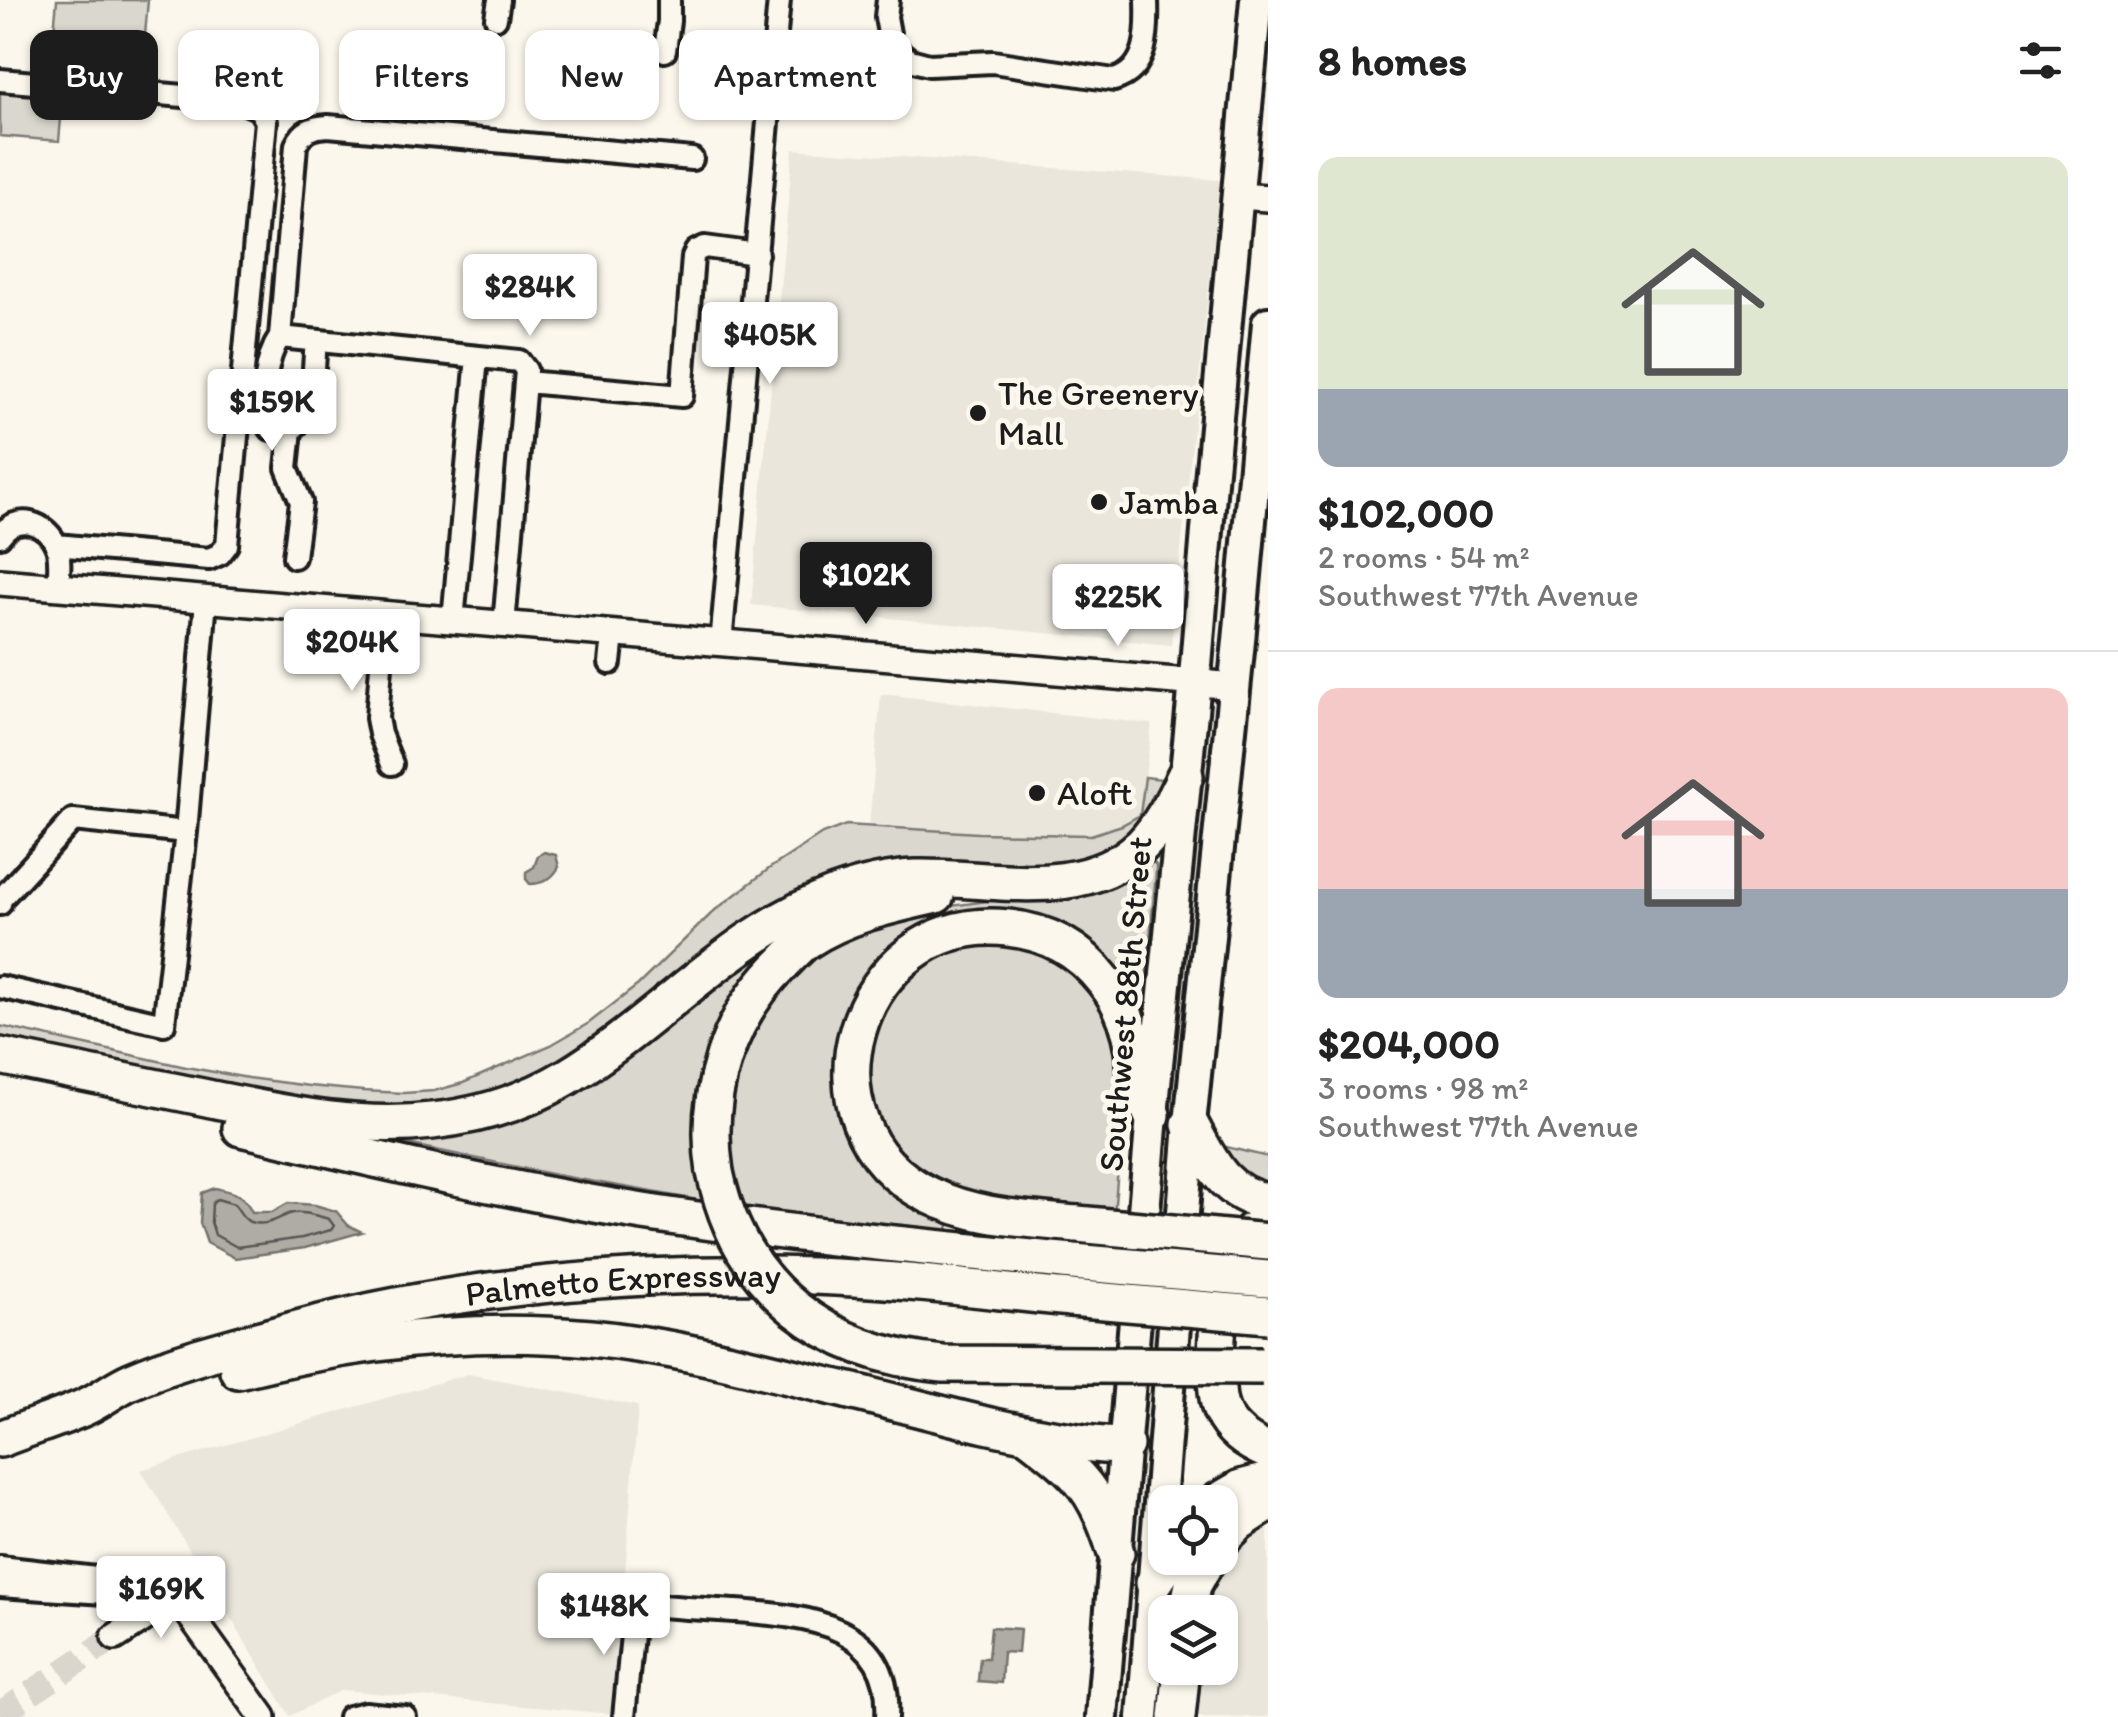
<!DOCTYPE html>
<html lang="en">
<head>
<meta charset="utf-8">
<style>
	:root { --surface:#fff; --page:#f2f2f2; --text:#222; --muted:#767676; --line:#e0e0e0; --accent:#1c1c1c }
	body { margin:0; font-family:Itim,sans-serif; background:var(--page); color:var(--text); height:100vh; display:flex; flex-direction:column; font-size:38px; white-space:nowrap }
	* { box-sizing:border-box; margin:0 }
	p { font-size:32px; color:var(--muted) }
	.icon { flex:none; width:55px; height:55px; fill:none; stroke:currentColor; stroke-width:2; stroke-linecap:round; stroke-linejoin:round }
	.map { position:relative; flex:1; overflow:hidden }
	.details { display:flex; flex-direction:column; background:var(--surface); width:850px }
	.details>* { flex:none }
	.top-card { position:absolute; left:30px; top:30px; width:950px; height:90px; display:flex; gap:20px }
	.tools { position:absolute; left:1148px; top:1485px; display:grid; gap:20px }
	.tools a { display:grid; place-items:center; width:90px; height:90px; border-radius:20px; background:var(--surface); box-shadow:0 2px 8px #0004; font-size:50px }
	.price { position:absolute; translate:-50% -85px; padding:0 22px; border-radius:10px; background:#fff; color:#222; font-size:32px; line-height:65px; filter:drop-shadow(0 2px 5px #0008) }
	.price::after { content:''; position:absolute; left:50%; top:60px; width:30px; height:22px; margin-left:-15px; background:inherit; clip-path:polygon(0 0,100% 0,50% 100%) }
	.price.on { background:var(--accent); color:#fff }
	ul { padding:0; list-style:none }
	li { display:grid; align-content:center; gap:20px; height:530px; padding:0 50px }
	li+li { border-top:2px solid var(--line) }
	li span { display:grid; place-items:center; height:310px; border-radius:20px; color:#555 }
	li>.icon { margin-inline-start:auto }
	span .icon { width:180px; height:180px; fill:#fffc; stroke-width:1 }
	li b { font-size:42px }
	h2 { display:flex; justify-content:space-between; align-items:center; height:120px; padding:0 50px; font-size:42px }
	.chip { padding:0 35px; border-radius:20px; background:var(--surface); box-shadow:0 2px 8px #0004; font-size:35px; line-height:90px }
	.chip.on { background:var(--accent); color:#fff }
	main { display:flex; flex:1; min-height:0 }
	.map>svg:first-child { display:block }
	.built { fill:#eae6dc }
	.green { fill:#dad7ce; stroke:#7b7a75; stroke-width:2.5 }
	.water { fill:#afaca5; stroke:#74726e; stroke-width:2.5 }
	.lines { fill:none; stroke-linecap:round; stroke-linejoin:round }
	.shore { stroke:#575653; stroke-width:2.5 }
	.tertiary-tunnel { stroke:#dad6cd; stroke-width:25; stroke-dasharray:25 12; stroke-linecap:butt }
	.minor-casing { stroke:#1c1c1c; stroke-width:28 }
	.tertiary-casing { stroke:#1c1c1c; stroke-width:32 }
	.primary-casing { stroke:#1c1c1c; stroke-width:38 }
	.motorway-casing { stroke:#1c1c1c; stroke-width:42 }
	.minor { stroke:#fbf7ec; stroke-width:20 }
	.tertiary { stroke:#fbf7ec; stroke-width:25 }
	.primary { stroke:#fbf7ec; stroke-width:30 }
	.motorway { stroke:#fbf7ec; stroke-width:35 }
	.motorway-bridge-casing { stroke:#1c1c1c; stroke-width:42; stroke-linecap:butt }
	.motorway-bridge { stroke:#fbf7ec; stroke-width:35 }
	.poi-dot { fill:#1c1c1c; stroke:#fbf7ec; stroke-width:4 }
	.labels { text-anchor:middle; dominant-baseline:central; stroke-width:10; stroke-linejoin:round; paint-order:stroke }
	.poi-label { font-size:35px; fill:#1c1c1c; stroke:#fbf7ec; text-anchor:start }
	.street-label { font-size:35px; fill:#1c1c1c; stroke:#fbf7ec }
</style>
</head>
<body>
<main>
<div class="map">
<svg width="1268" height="1717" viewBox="0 0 1268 1717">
	<rect width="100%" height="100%" fill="#fbf7ec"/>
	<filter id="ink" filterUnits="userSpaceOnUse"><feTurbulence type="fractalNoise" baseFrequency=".01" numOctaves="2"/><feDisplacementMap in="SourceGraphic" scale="20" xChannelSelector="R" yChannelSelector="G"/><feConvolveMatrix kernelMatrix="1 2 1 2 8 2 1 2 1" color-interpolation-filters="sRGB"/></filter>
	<g filter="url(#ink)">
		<path class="built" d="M793,149l427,31 -49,465 -420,-40z
			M881,694l271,30 -12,90 -18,11 -31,10 -113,-2 -109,-7z
			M468,1374l170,32 -24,308 -272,-24 -52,26 -149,-246z
			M1268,1525v192h-76l3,-49h25v-56h-20l21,-61z"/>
		<path class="green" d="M57,0h91l-6,71 -91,-9z
			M0,90l63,6 -4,45 -59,-5z
			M1145,777l17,2 -5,17 -28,41 -45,30h-190l-345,206 -103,33 -120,1 -326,-66v-15l186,41 62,11 61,8 54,5 41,2 30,-2 29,-8 88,-38 38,-22 49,-38 76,-74 56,-43 52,-34 24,-9 132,8 113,2 31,-10 18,-10z
			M1147,856l9,9v7l-14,154 -82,-91 -150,7 -67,144 107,130 -2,15 -209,-23 -8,-28 -5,-50 17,-86 30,-50 42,-39 24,-16 83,-29 80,-11z
			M805,919l-53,58 -43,225 -153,-27 -187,-39 84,-4z
			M1011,939l68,30 37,61 9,56 -11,129 -117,-12 -57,-16 -54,-45 -22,-66 19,-76 58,-51z
			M1218,1145l50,12v35l-14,-1z"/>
		<path class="water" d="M544,852l12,3 3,12c-6,11 -16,17 -29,17l-4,-5v-7l8,-5 4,-11z
			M215,1188c20,5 28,5 37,24h20l16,-9 27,2 21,6 12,14 14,7 -57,16 -70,10 -28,-15 -7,-20 2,-30z
			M991,1627l29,2 -2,24 -15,-1 -2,31 -23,-2 2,-23h8z"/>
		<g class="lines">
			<path class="shore" d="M217,1199l17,5c5,5 8,15 16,18 16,5 26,-3 39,-8 12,-4 28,2 40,5l5,7 -3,4 -29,8 -65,9 -22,-12 -4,-13 1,-18z"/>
			<path class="tertiary-tunnel" d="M0,1714l115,-77"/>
			<defs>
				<path id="minor" d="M888,0l-2,17 4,22 5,9 15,12 19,5 64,-3 121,18c35,-10 34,-50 33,-80
					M496,18l3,-18
					M665,51l4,-30v-21
					M0,80l241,21 18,8 7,12 -39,424 -7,9 -11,5 -153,-14
					M280,337c-16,23 -16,56 -15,84l6,8 20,1c25,-17 22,-62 25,-89
					M526,382l156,14 11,-139 3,-6 9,-4 52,7
					M291,430l-4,38 14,34 -7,55
					M0,536c16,-24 48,-14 57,11 4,13 2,28 1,41
					M385,615l-8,103 3,16 12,30
					M453,621l24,-264
					M504,625l22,-255 -7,-9 -239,-24 16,-192c7,-15 16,-18 32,-19l364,33
					M721,644l58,-644
					M610,663l3,-28
					M0,904l1,-5 72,-79 113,12
					M0,987l164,37 22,-192 20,-232
					M0,1567l140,16 37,14
					M0,1586l165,11
					M349,1717l16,-4 40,4
					M624,1717l11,-113c34,3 68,5 101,7 71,5 157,13 151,106"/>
				<path id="tertiary" d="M1237,196l31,2
					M0,582l1235,104
					M115,1637l62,-40 86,120"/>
				<path id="primary" d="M1102,1717l50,-602 41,-413 19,-232 44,-470
					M1143,1717l47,-593 49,-483 29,-318"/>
				<g id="motorway">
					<path d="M0,1056c69,14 138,28 207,42 75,15 149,32 225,23 47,-5 95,-20 135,-44 93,-56 164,-144 268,-182 25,-9 54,-16 81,-17 74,-2 165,25 225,-32 20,-20 32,-45 44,-70"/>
					<path d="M1190,1124c20,37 33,70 78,78"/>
					<path d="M241,1128c133,31 267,63 402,84 143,22 287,36 430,50"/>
					<path d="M715,1172c-12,-77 12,-156 69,-210 7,-7 14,-15 22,-21 39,-26 85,-36 130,-46"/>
					<path d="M1268,1222c-14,6 -27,16 -35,30 -14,26 -24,133 -11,160 9,19 26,31 46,39"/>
					<path d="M1077,1224c-50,-5 -102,-6 -148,-29 -140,-69 -75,-283 79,-267 39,4 72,22 96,53 16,19 26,44 30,69 1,10 1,21 3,30 3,12 10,24 15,35"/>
					<path d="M238,1370c114,-29 236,-43 353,-32 91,9 179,34 267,55 69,17 137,37 207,47 21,3 39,7 60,5"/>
					<path d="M1030,1436c51,39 67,54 86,117"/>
					<path id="s1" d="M0,1439c28,-11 58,-20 85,-32 16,-7 30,-19 46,-26 50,-22 106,-35 159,-50 163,-46 355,-61 524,-55 86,3 171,14 256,22"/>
					<path d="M1217,1502l24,-14 27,-7"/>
					<path d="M1220,1541l19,-19 29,-19"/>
					<path d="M1154,1583l17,-25"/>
					<path d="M1187,1612l6,-27 15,-27"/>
					<path d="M1177,1717l5,-49"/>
				</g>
			</defs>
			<use href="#minor" class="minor-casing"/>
			<use href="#tertiary" class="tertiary-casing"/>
			<use href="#primary" class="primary-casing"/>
			<use href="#motorway" class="motorway-casing"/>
			<use href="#minor" class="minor"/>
			<use href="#tertiary" class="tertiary"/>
			<use href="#primary" class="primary"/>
			<use href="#motorway" class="motorway"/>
			<defs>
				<path id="motorway-bridge" d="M715,1172c24,117 112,182 228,192l319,2
					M1077,1224l191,18
					M1073,1262l195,17
					M1070,1298l198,17"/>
			</defs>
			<use href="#motorway-bridge" class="motorway-bridge-casing"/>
			<use href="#motorway-bridge" class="motorway-bridge"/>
		</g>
	</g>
	<g class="poi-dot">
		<circle cx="978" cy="413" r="10"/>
		<circle cx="1099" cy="502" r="10"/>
		<circle cx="1037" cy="793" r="10"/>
	</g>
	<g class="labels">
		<g class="poi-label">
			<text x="998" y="393">The Greenery<tspan x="998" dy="40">Mall</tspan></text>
			<text x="1119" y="502">Jamba</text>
			<text x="1057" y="793">Aloft</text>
		</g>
		<g class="street-label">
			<text transform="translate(1125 1004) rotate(-85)">Southwest 88th Street</text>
			<text stroke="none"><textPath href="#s1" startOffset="648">Palmetto Expressway</textPath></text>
		</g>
	</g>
</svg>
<div class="tools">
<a><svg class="icon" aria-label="locate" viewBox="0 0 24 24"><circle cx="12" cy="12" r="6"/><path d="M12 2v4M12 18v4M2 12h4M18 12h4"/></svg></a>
<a><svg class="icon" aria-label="layers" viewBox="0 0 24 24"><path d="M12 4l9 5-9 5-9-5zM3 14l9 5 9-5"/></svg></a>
</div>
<b class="price" style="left:530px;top:339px">$284K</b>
<b class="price" style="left:770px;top:387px">$405K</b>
<b class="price" style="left:272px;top:454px">$159K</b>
<b class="price on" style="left:866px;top:627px">$102K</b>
<b class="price" style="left:1118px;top:649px">$225K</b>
<b class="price" style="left:352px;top:694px">$204K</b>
<b class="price" style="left:161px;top:1641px">$169K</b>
<b class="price" style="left:604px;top:1658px">$148K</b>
<div class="top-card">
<a class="chip on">Buy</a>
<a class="chip">Rent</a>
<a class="chip">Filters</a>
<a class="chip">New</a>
<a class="chip">Apartment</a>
</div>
</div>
<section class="details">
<h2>8 homes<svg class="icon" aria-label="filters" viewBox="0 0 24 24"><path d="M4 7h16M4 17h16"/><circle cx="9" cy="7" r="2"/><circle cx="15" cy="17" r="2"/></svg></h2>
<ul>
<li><span style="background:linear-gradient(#dfe7d0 75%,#9aa5b1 0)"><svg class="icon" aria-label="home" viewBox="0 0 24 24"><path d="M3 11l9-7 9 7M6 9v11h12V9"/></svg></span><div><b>$102,000</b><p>2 rooms · 54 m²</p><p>Southwest 77th Avenue</p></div></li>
<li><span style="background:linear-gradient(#f6c9c9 65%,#9aa5b1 0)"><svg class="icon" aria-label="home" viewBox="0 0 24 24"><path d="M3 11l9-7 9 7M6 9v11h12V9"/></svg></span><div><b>$204,000</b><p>3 rooms · 98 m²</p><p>Southwest 77th Avenue</p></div></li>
</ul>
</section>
</main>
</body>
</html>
